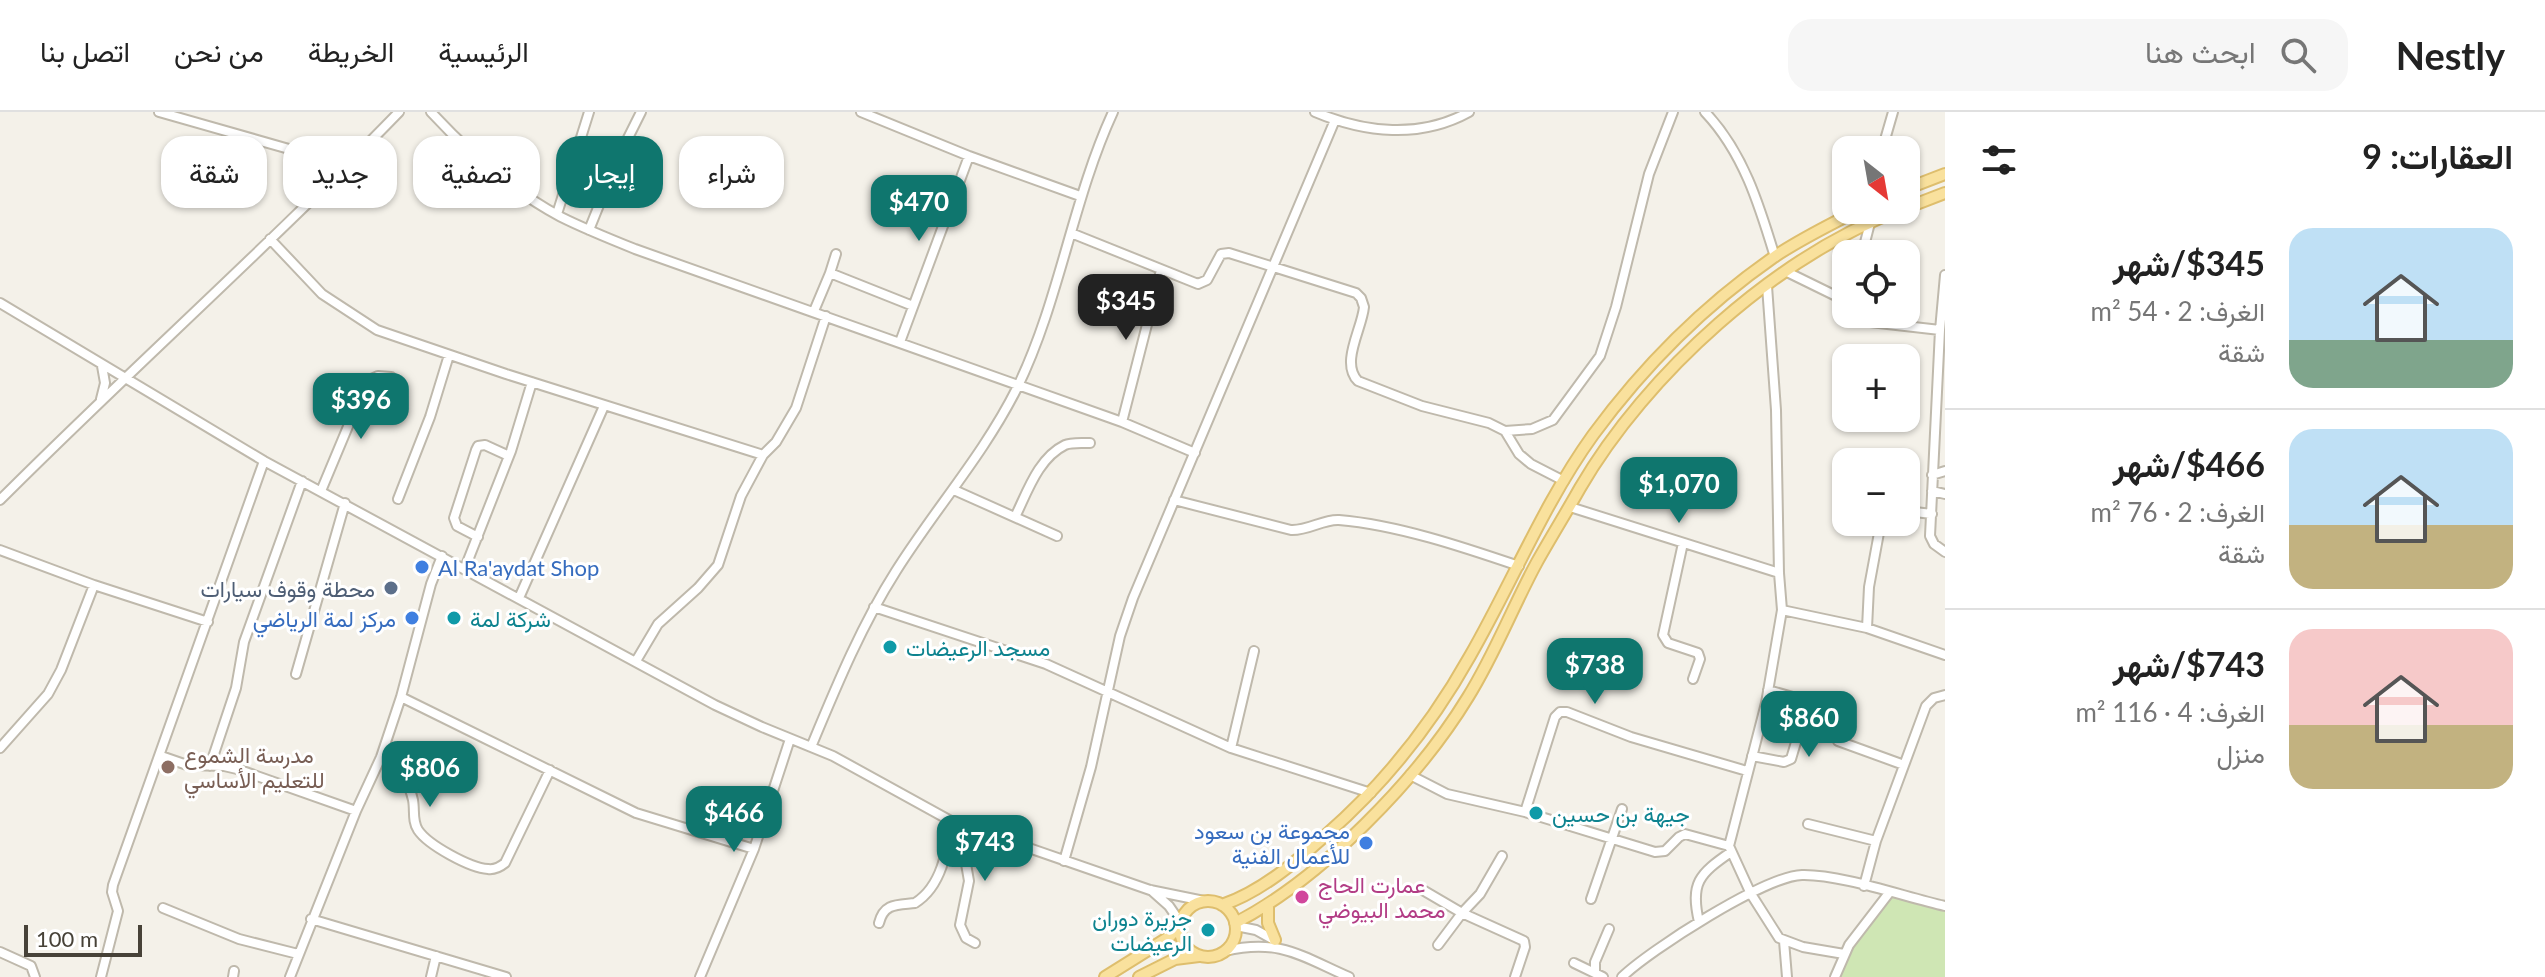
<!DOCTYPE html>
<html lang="ar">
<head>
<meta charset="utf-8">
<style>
	:root { --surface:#fff; --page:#f6f6f6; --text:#222; --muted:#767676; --line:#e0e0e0; --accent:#0f766e }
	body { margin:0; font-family:Lato,Vazirmatn,sans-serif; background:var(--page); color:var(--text); direction:rtl; height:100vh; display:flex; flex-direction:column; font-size:30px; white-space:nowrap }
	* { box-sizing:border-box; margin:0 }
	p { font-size:26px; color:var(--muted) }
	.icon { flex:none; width:44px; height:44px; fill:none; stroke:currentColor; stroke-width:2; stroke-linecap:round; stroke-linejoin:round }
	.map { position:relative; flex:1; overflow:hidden; direction:ltr }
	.details { display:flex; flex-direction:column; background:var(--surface); width:600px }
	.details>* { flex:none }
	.top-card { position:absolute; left:24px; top:24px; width:760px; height:72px; direction:rtl; display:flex; gap:16px }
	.needle { width:52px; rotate:149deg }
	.tools { position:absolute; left:1832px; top:24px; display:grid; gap:16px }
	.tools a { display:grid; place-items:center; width:88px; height:88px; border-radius:16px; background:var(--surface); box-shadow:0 2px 6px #0004; font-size:40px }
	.scale { position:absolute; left:24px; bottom:20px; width:118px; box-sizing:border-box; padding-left:8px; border:4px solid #474238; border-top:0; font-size:22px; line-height:28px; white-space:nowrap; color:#474238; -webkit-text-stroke:6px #fff; paint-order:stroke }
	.price { position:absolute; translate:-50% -68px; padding:0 18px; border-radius:16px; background:var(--accent); color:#fff; font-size:26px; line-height:52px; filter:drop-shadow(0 2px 4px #0008) }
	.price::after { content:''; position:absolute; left:50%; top:48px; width:24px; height:18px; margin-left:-12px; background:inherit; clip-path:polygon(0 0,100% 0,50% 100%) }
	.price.active { background:#222; color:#fff }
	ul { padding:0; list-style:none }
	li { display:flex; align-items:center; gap:24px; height:200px; padding:0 32px }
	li+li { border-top:2px solid var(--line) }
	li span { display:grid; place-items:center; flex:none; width:224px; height:160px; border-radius:24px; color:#555 }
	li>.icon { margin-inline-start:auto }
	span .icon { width:96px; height:96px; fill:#fffc; stroke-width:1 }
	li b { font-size:34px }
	h2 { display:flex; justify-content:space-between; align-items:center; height:96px; padding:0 32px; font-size:34px }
	.pill { padding:0 28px; border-radius:24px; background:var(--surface); box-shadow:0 2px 6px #0004; font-size:28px; line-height:72px }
	.pill.active { background:var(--accent); color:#fff }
	header { display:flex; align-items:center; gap:48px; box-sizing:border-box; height:112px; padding:0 40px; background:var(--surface); border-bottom:2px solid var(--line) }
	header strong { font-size:38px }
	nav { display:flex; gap:44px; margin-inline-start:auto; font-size:28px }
	.search { width:560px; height:72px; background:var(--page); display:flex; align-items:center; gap:20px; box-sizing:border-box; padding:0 28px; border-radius:24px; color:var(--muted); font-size:30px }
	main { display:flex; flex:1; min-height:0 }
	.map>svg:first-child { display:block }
	.green { fill:#cfe6b4 }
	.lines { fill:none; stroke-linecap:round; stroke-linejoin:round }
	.minor-casing { stroke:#bfb9ac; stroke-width:12 }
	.major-casing { stroke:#debe6d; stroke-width:14 }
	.minor { stroke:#fff; stroke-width:8 }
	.major { stroke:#f9e19d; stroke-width:10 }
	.shop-dot { fill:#3f7fe0; stroke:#fff; stroke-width:3 }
	.service-dot { fill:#5c6f8a; stroke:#fff; stroke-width:3 }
	.culture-dot { fill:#0f9aa8; stroke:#fff; stroke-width:3 }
	.education-dot { fill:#8d6e63; stroke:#fff; stroke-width:3 }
	.hotel-dot { fill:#d1479c; stroke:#fff; stroke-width:3 }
	.labels { text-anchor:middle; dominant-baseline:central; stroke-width:6; stroke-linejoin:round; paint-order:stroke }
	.shop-label { font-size:22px; fill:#366cbe; stroke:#fff; text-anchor:end }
	.service-label { font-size:22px; fill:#4e5e75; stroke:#fff; text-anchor:end }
	.culture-label { font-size:22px; fill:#0d838f; stroke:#fff; text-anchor:start }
	.education-label { font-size:22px; fill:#785e54; stroke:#fff; text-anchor:start }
	.hotel-label { font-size:22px; fill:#b23c85; stroke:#fff; text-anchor:start }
</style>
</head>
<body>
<header>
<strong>Nestly</strong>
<div class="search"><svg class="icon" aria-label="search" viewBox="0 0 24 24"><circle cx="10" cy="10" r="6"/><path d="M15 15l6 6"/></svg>ابحث هنا</div>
<nav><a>الرئيسية</a><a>الخريطة</a><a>من نحن</a><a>اتصل بنا</a></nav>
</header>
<main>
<section class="details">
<h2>العقارات: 9<svg class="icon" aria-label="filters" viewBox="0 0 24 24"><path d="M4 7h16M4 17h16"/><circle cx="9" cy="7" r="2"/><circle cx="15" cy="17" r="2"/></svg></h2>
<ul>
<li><span style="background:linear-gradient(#bfe0f5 70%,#7fa58c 0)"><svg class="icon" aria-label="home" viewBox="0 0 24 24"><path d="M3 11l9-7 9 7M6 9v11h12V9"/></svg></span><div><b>$345/شهر</b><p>الغرف: 2 · 54 m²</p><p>شقة</p></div></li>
<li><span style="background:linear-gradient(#bfe0f5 60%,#c2b280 0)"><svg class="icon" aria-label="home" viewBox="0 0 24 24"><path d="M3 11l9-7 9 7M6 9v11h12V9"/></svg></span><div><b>$466/شهر</b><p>الغرف: 2 · 76 m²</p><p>شقة</p></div></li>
<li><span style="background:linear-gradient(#f6c9c9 60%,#c2b280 0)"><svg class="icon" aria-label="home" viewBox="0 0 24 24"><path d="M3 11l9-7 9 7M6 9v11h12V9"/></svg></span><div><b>$743/شهر</b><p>الغرف: 4 · 116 m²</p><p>منزل</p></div></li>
</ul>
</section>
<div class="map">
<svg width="1945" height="865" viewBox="0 0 1945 865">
	<rect width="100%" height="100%" fill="#f4f1e9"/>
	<path class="green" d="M1894,785l51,10v70h-108l14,-29 36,-46z"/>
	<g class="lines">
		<defs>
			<path id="minor" d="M159,0l130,37 46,26
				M431,0c37,40 81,79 130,105 24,12 49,22 74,32l487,173 73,31
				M861,0l108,44 111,40
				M1315,0c50,21 105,27 154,0
				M1705,0c38,40 54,92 70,145
				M1882,38l11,-38
				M557,102l32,-102
				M589,118l29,-72 23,-46
				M1071,121l127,51 9,-4 14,-26 8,-1 127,40 5,5 3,9c-2,22 -24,56 -6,74l64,25 67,17 16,8 14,23 12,10 33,17
				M270,127l52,55 55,36 129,44 257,81
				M1862,142l8,-31
				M1787,160l49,24 10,8
				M830,161l6,-19
				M1945,163l-5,55 -10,206 4,8 11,8
				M1767,174l9,124 3,163 3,37 -16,93 -37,143 22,48 28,44 24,9 41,7
				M0,191l264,158 451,244 47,22 71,29 118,65 199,69 54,11
				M814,199l16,-38 83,33
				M1853,202l7,6 10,2 70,8
				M900,230l69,-186
				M101,287l4,-16 -3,-17
				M1122,310l39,-152
				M1505,319l27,-2 21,-9 47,-64 16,-49 33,-133 24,-62
				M1932,363l13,-4
				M954,378l103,46
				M321,379l46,-110 11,-5 13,1
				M1932,379l13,3
				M398,387l32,-82 19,-62
				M0,388c131,-131 270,-255 399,-388
				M1174,388l117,30c17,1 32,-11 48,-10 59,5 124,27 180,46
				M1570,395l209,66
				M1906,399l26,3
				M1015,405c12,-24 23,-59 50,-72 6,-3 17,-2 25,-2
				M478,425l-21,-11 -3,-8 22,-68 2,-4 7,-1 24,11
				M1683,431l-20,92 5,8 30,10 2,6 -7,20
				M0,438l94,35 114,37
				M465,456l46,-117 21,-69
				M519,486l85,-192
				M874,495l172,57 185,84 140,45
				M1782,498l85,18 78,27
				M1867,516l2,-41 12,-65
				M636,549l22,-37 40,-36 20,-23 23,-69 22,-41 13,-13 20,-34 30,-92
				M296,562l49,-171
				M401,585l235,116 118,36
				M1838,629l66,24
				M811,635c25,-60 50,-121 85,-176 39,-62 88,-117 121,-183 43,-88 55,-187 96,-276
				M0,636l48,-54 13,-24 33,-85
				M1231,636l23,-97
				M382,642c16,9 27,28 31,46 2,10 -1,21 5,30 10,15 52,38 70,39 7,1 12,-2 17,-6l45,-93
				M161,644l26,9 37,1 13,3 119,42
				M1752,644l32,6 7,-3 16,-54 -4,-5 -35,-10
				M210,654l26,-78 8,-46 58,-161
				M1410,663l37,19 78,18 130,40 10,-1 14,-14 6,-3 44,12
				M1525,700l30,-95 5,-5h7l64,25 116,34
				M1808,712l68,17
				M971,717l-6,29 4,23 -9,44 6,13 9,5
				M1502,744l-22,38 -18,19 62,28 1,6 -10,30
				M1064,749l27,-94 29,-131 13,-38 202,-478
				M1864,774l12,-45 50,-135 8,-8 11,-3
				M1421,777l41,24 -24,32
				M1151,778l18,16 11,16
				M1591,787l31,-90
				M163,796l76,31 59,15
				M311,807l195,58
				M1699,810c-9,-39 0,-48 32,-70
				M879,811c5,-20 18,-18 36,-20 27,-17 32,-52 36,-82
				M1236,814l20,4 18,10
				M1784,829l3,36
				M1225,839c54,-13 76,5 124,26
				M0,840l31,14 4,11
				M1574,851l29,14
				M1595,860v-10l14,-33
				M101,865l17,-66 -6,-19 1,-7 151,-424
				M233,865l1,-6
				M290,865l66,-166 25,-54 20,-60 30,-113 11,-28
				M431,865l5,-21
				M700,865l54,-128 36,-110
				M1622,865c28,-27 143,-101 180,-102 38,-1 103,22 143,31
				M1835,865l14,-32 40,-52"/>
			<path id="major" d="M1906,77l39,-15
				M1906,96l39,-15
				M1180 817a28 28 0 1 1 56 0a28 28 0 1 1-56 0Z
				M1222,793c39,-13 75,-44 105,-71 58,-51 105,-110 143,-178 42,-73 74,-153 123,-221 50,-68 112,-130 181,-178 26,-18 56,-32 84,-47
				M1268,793v18l7,17
				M1235,811c86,-44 183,-144 233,-226 27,-43 45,-91 69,-135 14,-25 29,-49 43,-74 66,-114 197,-232 320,-278
				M1105,865l64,-40 11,-12
				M1139,865l36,-18 24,-3"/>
		</defs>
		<use href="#minor" class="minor-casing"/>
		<use href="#major" class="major-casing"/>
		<use href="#minor" class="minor"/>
		<use href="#major" class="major"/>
	</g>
	<g class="shop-dot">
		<circle cx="422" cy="455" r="8"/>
		<circle cx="412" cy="506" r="8"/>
		<circle cx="1366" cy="731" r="8"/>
	</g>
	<circle class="service-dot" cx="391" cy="476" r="8"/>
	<g class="culture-dot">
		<circle cx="454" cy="506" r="8"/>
		<circle cx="890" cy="535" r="8"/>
		<circle cx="1536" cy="701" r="8"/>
		<circle cx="1208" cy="818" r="8"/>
	</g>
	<circle class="education-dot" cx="168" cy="655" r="8"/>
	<circle class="hotel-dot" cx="1302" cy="785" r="8"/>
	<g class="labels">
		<g class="shop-label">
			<text x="438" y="455" text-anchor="start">Al Ra'aydat Shop</text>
			<text x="396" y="506">مركز لمة الرياضي</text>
			<text x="1350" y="718">مجموعة بن سعود<tspan x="1350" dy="25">للأعمال الفنية</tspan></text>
		</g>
		<g class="service-label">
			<text x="375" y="476">محطة وقوف سيارات</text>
		</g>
		<g class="culture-label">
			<text x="470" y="506">شركة لمة</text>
			<text x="906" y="535">مسجد الرعيضات</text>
			<text x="1552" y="701">جيهة بن حسين</text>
			<text x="1192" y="805" text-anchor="end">جزيرة دوران<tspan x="1192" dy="25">الرعيضات</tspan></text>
		</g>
		<g class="education-label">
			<text x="184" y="642">مدرسة الشموع<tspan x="184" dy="25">للتعليم الأساسي</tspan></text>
		</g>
		<g class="hotel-label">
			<text x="1318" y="772">عمارت الحاج<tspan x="1318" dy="25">محمد البيوضي</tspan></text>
		</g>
	</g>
</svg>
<div class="tools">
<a><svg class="needle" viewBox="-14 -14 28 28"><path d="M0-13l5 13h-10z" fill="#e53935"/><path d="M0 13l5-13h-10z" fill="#767676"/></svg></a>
<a><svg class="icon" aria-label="locate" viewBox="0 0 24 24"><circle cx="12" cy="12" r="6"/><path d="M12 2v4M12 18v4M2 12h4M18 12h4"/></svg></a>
<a>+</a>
<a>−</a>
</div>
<div class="scale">100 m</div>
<b class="price" style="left:919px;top:131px">$470</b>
<b class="price active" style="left:1126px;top:230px">$345</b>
<b class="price" style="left:361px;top:329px">$396</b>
<b class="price" style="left:1679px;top:413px">$1,070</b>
<b class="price" style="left:1595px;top:594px">$738</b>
<b class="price" style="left:1809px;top:647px">$860</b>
<b class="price" style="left:430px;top:697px">$806</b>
<b class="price" style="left:734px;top:742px">$466</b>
<b class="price" style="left:985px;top:771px">$743</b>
<div class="top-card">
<a class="pill">شراء</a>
<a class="pill active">إيجار</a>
<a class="pill">تصفية</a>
<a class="pill">جديد</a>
<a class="pill">شقة</a>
</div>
</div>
</main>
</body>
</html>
